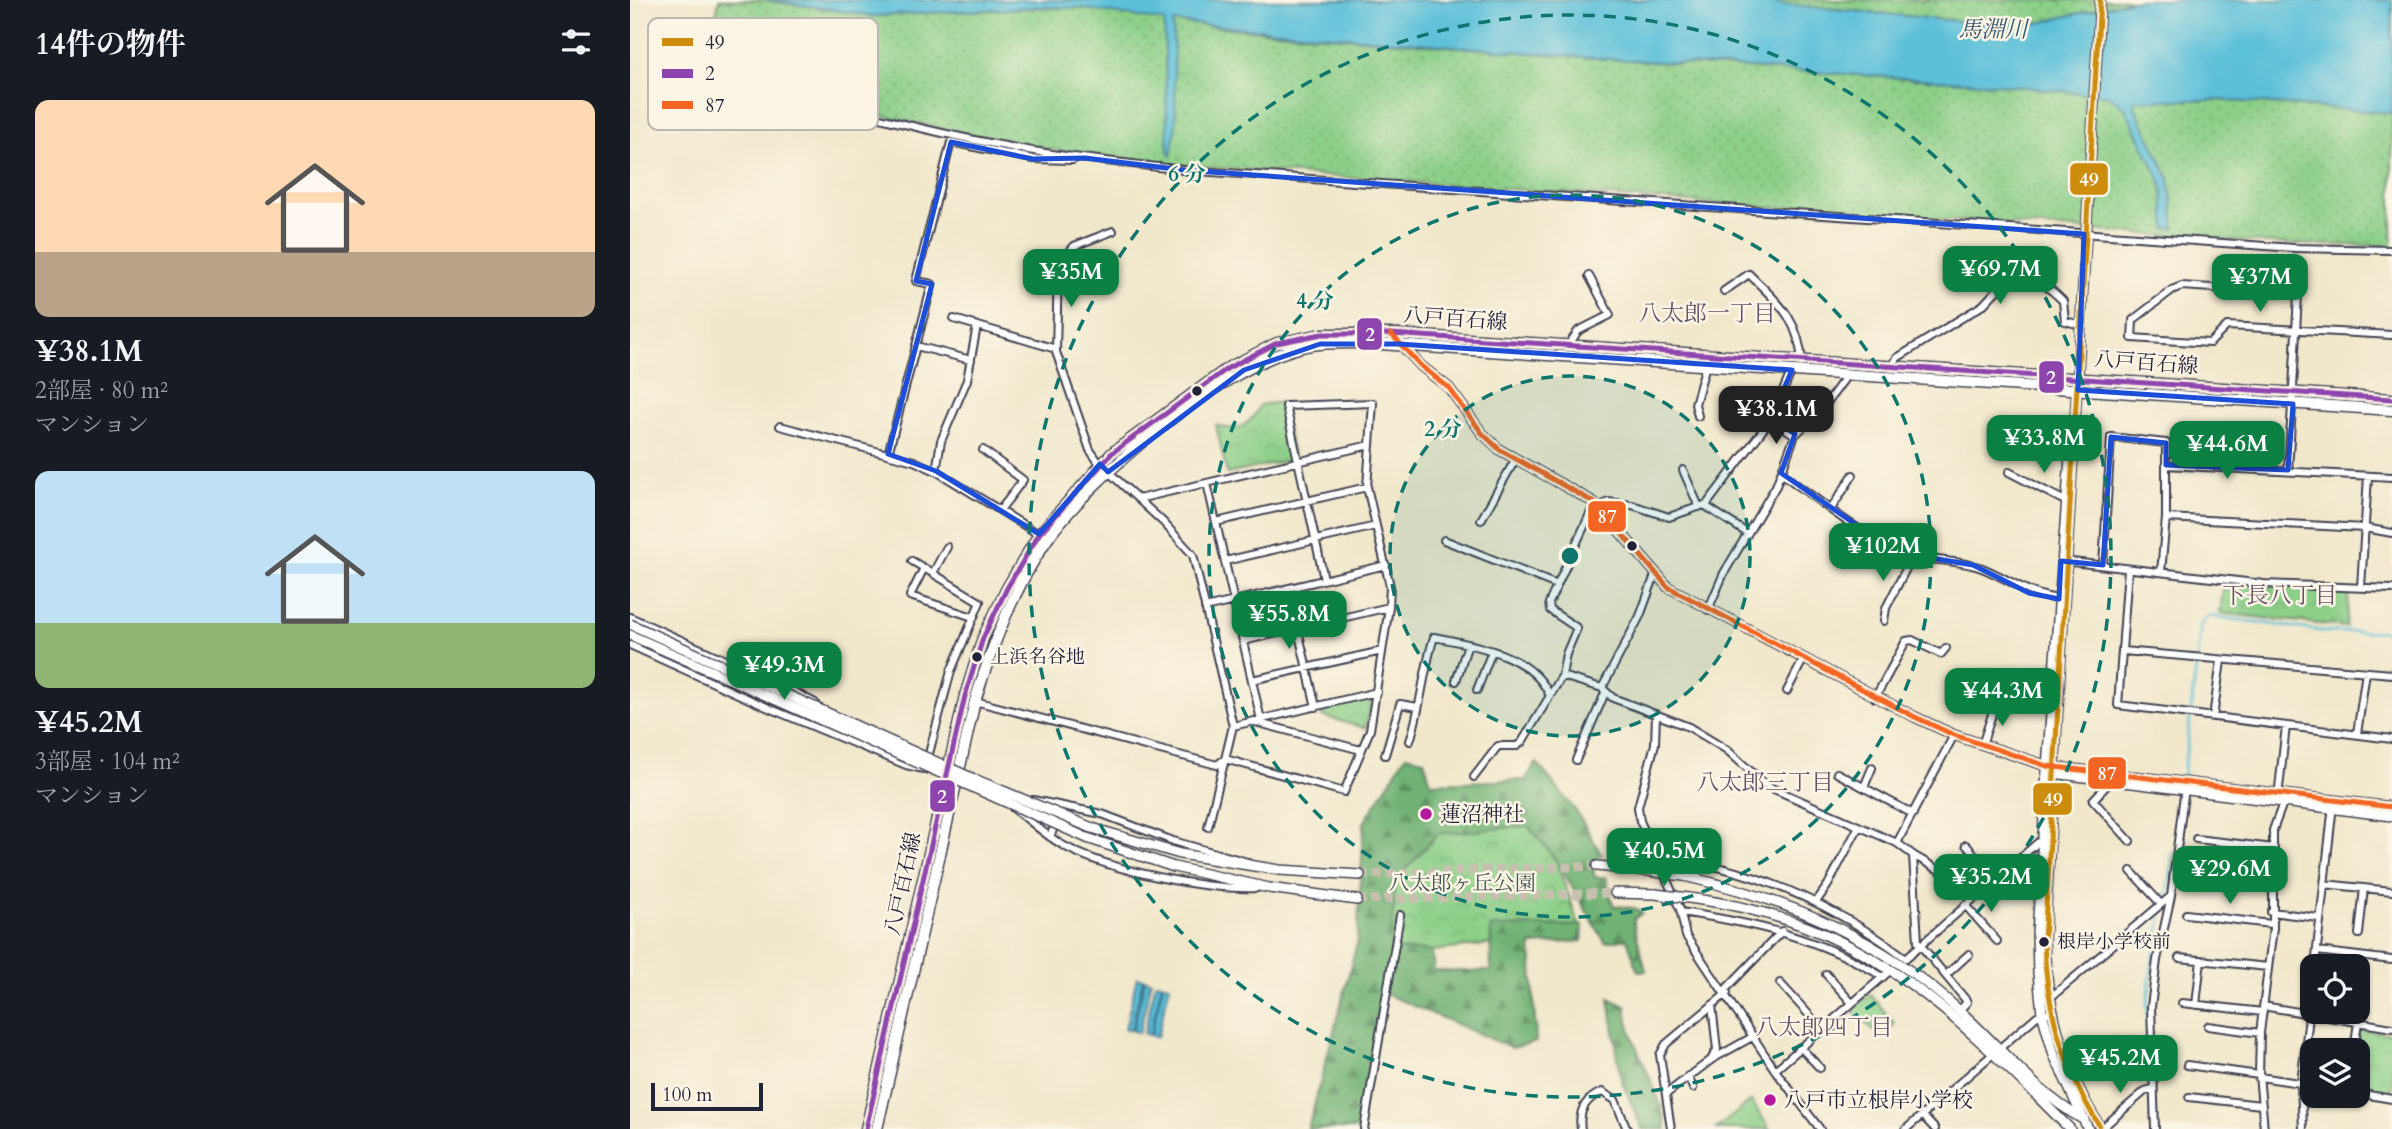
<!DOCTYPE html>
<html lang="ja">
<head>
<meta charset="utf-8">
<style>
	:root { --surface:#171b24; --page:#242831; --text:#f1f3f6; --muted:#9ea1a6; --accent:#0b8043 }
	body { margin:0; font-family:Cardo,"Noto Serif JP",serif; background:var(--page); color:var(--text); height:100vh; display:flex; flex-direction:column; font-size:26px; white-space:nowrap }
	* { box-sizing:border-box; margin:0 }
	p { font-size:23px; color:var(--muted) }
	.icon { flex:none; width:38px; height:38px; fill:none; stroke:currentColor; stroke-width:2; stroke-linecap:round; stroke-linejoin:round }
	.map { position:relative; flex:1; overflow:hidden }
	.drawer { display:flex; flex-direction:column; background:var(--surface); width:630px }
	.drawer>* { flex:none }
	.controls { position:absolute; left:1670px; top:954px; display:grid; gap:14px }
	.controls a { display:grid; place-items:center; width:70px; height:70px; border-radius:14px; background:var(--surface); box-shadow:0 2px 5px #0004; font-size:35px }
	.scale { position:absolute; left:21px; bottom:18px; width:112px; box-sizing:border-box; padding-left:7px; border:4px solid #22223b; border-top:0; font-size:19px; line-height:24px; white-space:nowrap; color:#22223b; -webkit-text-stroke:5px #fcf5e5; paint-order:stroke }
	.price { position:absolute; translate:-50% -60px; padding:0 16px; border-radius:14px; background:var(--accent); color:#fff; font-size:23px; line-height:46px; filter:drop-shadow(0 2px 4px #0008) }
	.price::after { content:''; position:absolute; left:50%; top:42px; width:21px; height:16px; margin-left:-10px; background:inherit; clip-path:polygon(0 0,100% 0,50% 100%) }
	.price.current { background:#222; color:#fff }
	ul { padding:0; list-style:none }
	li { display:grid; align-content:center; gap:14px; height:371px; padding:0 35px }
	li span { display:grid; place-items:center; height:217px; border-radius:14px; color:#555 }
	li>.icon { margin-inline-start:auto }
	span .icon { width:126px; height:126px; fill:#fffc; stroke-width:1 }
	li b { font-size:30px }
	h2 { display:flex; justify-content:space-between; align-items:center; height:84px; padding:0 35px; font-size:30px }
	main { display:flex; flex:1; min-height:0 }
	.map>svg:first-child { display:block }
	.grass { fill:url(#grass-dots); stroke:#577862; stroke-width:2 }
	.forest { fill:url(#forest-firs); stroke:#4a6a58; stroke-width:2 }
	.park { fill:url(#park-crowns); stroke:#577862; stroke-width:2 }
	.pitch { fill:#8ccf88; stroke:#577862; stroke-width:2 }
	.water { fill:#5bc0d9; stroke:#3e718a; stroke-width:2 }
	.lines { fill:none; stroke-linecap:round; stroke-linejoin:round }
	.stream { stroke:#5bc0d9; stroke-width:2.5 }
	.secondary-tunnel { stroke:#c8c0af; stroke-width:9; stroke-dasharray:9 4.5; stroke-linecap:butt }
	.street-casing { stroke:#414051; stroke-width:10 }
	.secondary-casing { stroke:#414051; stroke-width:12 }
	.primary-casing { stroke:#414051; stroke-width:13 }
	.street { stroke:#fff; stroke-width:6 }
	.secondary { stroke:#fff; stroke-width:9 }
	.primary { stroke:#fff; stroke-width:10 }
	.secondary-bridge-casing { stroke:#414051; stroke-width:12; stroke-linecap:butt }
	.secondary-bridge { stroke:#fff; stroke-width:9 }
	.bus-1-casing { stroke:#fcf5e5; stroke-width:10 }
	.bus-2-casing { stroke:#fcf5e5; stroke-width:10 }
	.bus-3-casing { stroke:#fcf5e5; stroke-width:10 }
	.bus-1 { stroke:#cc8c0c; stroke-width:5 }
	.bus-2 { stroke:#8e44ad; stroke-width:5 }
	.bus-3 { stroke:#f26522; stroke-width:5 }
	.marked { fill:none; stroke:#1d4ed8; stroke-width:5; stroke-linejoin:round }
	.ring { fill:none; stroke:#0f766e; stroke-width:3.5; stroke-dasharray:12 9 }
	.bus-dot { fill:#22223b; stroke:#fcf5e5; stroke-width:2.5 }
	.poi-dot { fill:#b5179e; stroke:#fcf5e5; stroke-width:2.5 }
	.labels { text-anchor:middle; dominant-baseline:central; stroke-width:5; stroke-linejoin:round; paint-order:stroke }
	.bus-label { font-size:19px; fill:#22223b; stroke:#fcf5e5; text-anchor:start }
	.street-label { font-size:21px; fill:#22223b; stroke:#fcf5e5 }
	.poi-label { font-size:21px; fill:#22223b; stroke:#fcf5e5; text-anchor:start }
	.park-label { font-size:21px; fill:#425652; stroke:#fcf5e5 }
	.water-label { font-size:23px; font-style:italic; fill:#365972; stroke:#fcf5e5 }
	.neighbourhood-label { font-size:23px; fill:#66526c; stroke:#fcf5e5 }
	.key { fill:#fcf5e5; stroke:#bbb6b2; stroke-width:2 }
	.key-label { font-size:19px; fill:#22223b }
	.centre { fill:#0f766e; stroke:#fcf5e5; stroke-width:3.5 }
	.ring-label { font-size:21px; text-anchor:middle; font-weight:bold; fill:#0f766e; stroke:#fcf5e5; stroke-width:5; stroke-linejoin:round; paint-order:stroke }
	.line-badge { stroke:#fcf5e5; stroke-width:2.5 }
	.badge-label { font-size:19px; text-anchor:middle; font-weight:bold; fill:#fff }
</style>
</head>
<body>
<main>
<section class="drawer">
<h2>14件の物件<svg class="icon" aria-label="filters" viewBox="0 0 24 24"><path d="M4 7h16M4 17h16"/><circle cx="9" cy="7" r="2"/><circle cx="15" cy="17" r="2"/></svg></h2>
<ul>
<li><span style="background:linear-gradient(#ffd9b3 70%,#b9a48a 0)"><svg class="icon" aria-label="home" viewBox="0 0 24 24"><path d="M3 11l9-7 9 7M6 9v11h12V9"/></svg></span><div><b>¥38.1M</b><p>2部屋 · 80 m²</p><p>マンション</p></div></li>
<li><span style="background:linear-gradient(#bfe0f5 70%,#8fb573 0)"><svg class="icon" aria-label="home" viewBox="0 0 24 24"><path d="M3 11l9-7 9 7M6 9v11h12V9"/></svg></span><div><b>¥45.2M</b><p>3部屋 · 104 m²</p><p>マンション</p></div></li>
</ul>
</section>
<div class="map">
<svg width="1762" height="1129" viewBox="0 0 1762 1129">
	<defs>
		<pattern id="grass-dots" width="8" height="8" patternUnits="userSpaceOnUse" patternTransform="scale(1.75)"><rect width="8" height="8" fill="#8ccf88"/><path d="M2 2h.1M6 6h.1" fill="none" stroke="#78b176" stroke-width="1.8" stroke-linecap="round"/></pattern>
		<pattern id="forest-firs" width="22" height="20" patternUnits="userSpaceOnUse" patternTransform="scale(1.75)"><rect width="22" height="20" fill="#71b274"/><path d="M5 1l3.5 6h-7zM16 11l3.5 6h-7z" fill="#5c9060"/></pattern>
		<pattern id="park-crowns" width="20" height="18" patternUnits="userSpaceOnUse" patternTransform="scale(1.75)"><rect width="20" height="18" fill="#8ccf88"/><path d="M2 6a3 3 0 1 1 6 0M12 15a3 3 0 1 1 6 0" fill="none" stroke="#78b176"/></pattern>
	</defs>
	<rect width="100%" height="100%" fill="#fcf5e5"/>
	<filter id="ink" filterUnits="userSpaceOnUse"><feTurbulence type="fractalNoise" baseFrequency=".0143" numOctaves="2"/><feDisplacementMap in="SourceGraphic" scale="14" xChannelSelector="R" yChannelSelector="G"/><feConvolveMatrix kernelMatrix="1 2 1 2 8 2 1 2 1" color-interpolation-filters="sRGB"/></filter>
	<filter id="wash" filterUnits="userSpaceOnUse"><feTurbulence type="fractalNoise" baseFrequency=".00686" numOctaves="4" result="noise"/><feDisplacementMap in="SourceGraphic" scale="28" xChannelSelector="R" yChannelSelector="G"/><feGaussianBlur stdDeviation="1.57" result="paint"/><feColorMatrix in="noise" values="0 0 0 0 0 0 0 0 0 0 0 0 0 0 0 0 0 1.4 0 .05"/><feComposite in="paint" operator="in"/></filter>
	<g filter="url(#wash)">
		<rect width="100%" height="100%" fill="#f1e8cc"/>
		<path class="grass" d="M89,0h48l107,16 166,-9 41,1 136,19 364,30 416,27 139,15 83,1 173,13v133l-107,-2 -1114,-79 -131,-17 -149,-30 -185,-53z
			M1113,0h391l-100,24 -36,1z"/>
		<path class="forest" d="M776,755l18,4 7,24 94,-3 12,-17 39,48 26,44 -8,5v17h12l7,28 24,4 5,4 -8,6v6l12,46h-8l-11,-32 -22,3 -49,-82 -28,-34 -137,123 41,2 2,20h57l-1,-44 93,-2 -1,16 -51,4 5,97 -24,6 -131,-56 -23,137h-50l49,-186 7,-120z
			M979,998l17,8c4,46 35,79 40,123h-24l-21,-50z"/>
		<path class="park" d="M651,402l12,54 -3,4 -63,14 -11,-49c22,8 34,1 44,-20z
			M1594,583l125,7 -3,37 -126,-14z
			M739,698l3,2 -7,28 -43,-12 2,-7z
			M898,826l28,34 23,65 -89,2 1,17 -59,7 -41,-2 4,-67 42,-48z
			M1729,1029l33,5v62l-35,-6z"/>
		<path class="pitch" d="M1240,994l25,30 -15,13 -28,-27z
			M1121,1101l19,28h-54z"/>
		<path class="water" d="M137,0h976l255,25 36,-1 100,-24h258v113l-173,-13h-83l-2,5 35,73 6,50 -9,1 -4,-45 -37,-76 -16,-12 -112,-12 -416,-27 -408,-35 3,102 -5,32 -3,-5 -4,-130 -83,-13 -41,-1 -166,9z
			M507,977l6,2 -12,51 -6,-1z
			M515,979l6,2 -12,52 -6,-2z
			M526,982l6,1 -12,52 -6,-1z
			M533,984l7,1 -13,52 -6,-1z"/>
		<g class="lines">
			<path class="stream" d="M1553,779l18,-155 8,-8 120,16 63,-1
				M1537,897l7,-46
				M1522,1129l-5,-123 6,-48 12,-55"/>
		</g>
	</g>
	<g filter="url(#ink)">
		<g class="lines">
			<path class="secondary-tunnel" d="M730,875l237,-9
				M727,900l258,-7"/>
			<defs>
				<path id="street" d="M87,73c108,31 216,62 328,80 46,7 92,11 138,17l1111,78 98,2
					M1094,291l25,-17c28,28 50,43 53,89
					M324,319l102,30
					M286,346l55,14
					M938,346l10,-15 32,-16 -21,-39
					M1261,368l6,-10 86,-53 28,-30c20,-3 39,13 52,26l2,20 16,4
					M1068,416l-3,-12 11,-39
					M150,426l134,35 22,10 104,64
					M1165,435l28,-27 25,-34
					M353,450l40,30 -22,29
					M258,454l44,-170 -16,-3 35,-139 82,17 40,1
					M1536,465l226,12
					M1053,470l16,37
					M1658,470c4,-59 7,-118 10,-176l-116,-8 -10,4 -39,30 -1,18 78,5 17,-17 165,9
					M306,471l5,-30 26,-61 10,-54
					M1379,472l56,29
					M1151,473c42,30 82,66 132,82 23,7 47,5 69,13 28,11 48,29 79,31
					M577,483l54,237
					M508,499l232,-54
					M1074,505l43,28
					M970,507l8,-5 24,3 37,12 38,-13 64,-85 21,-49
					M1201,509l22,-34
					M1536,518l199,10 27,5
					M851,520l34,-60
					M586,522l151,-35
					M814,540l113,45
					M282,561l12,7
					M595,561l151,-35
					M1433,561l201,23 128,5
					M1473,565l8,-128 55,6v75l-5,54
					M1498,569l-10,136 274,34
					M303,573l14,-26
					M1025,575l-15,41 -38,72 11,10 76,29 38,23 40,36 130,57 57,-108
					M1731,587l7,-111
					M658,588l28,119
					M575,608l181,-43
					M1078,610l16,-37 52,-87 19,-51 -24,-16
					M0,617l151,68 34,18
					M1254,621l2,-13 27,-53
					M613,641l146,-34
					M0,645l141,64 135,56 22,5
					M1493,651l269,23
					M932,676l4,-22 11,-26 -27,-18 -1,-7 46,-100
					M622,680l130,-29
					M826,681l12,-37
					M847,690l15,-39
					M1157,691l17,-33
					M1245,698l31,-57 6,-1 29,14 5,-6
					M345,701l242,64 8,-6 8,-33 -40,-171 -30,-33 -63,-58 -10,-14 -34,-98 2,-86 16,-20 39,-15
					M1026,714l-1,30 -17,63 2,14 40,88 6,27 89,134 45,59
					M1583,717l8,-56
					M625,722l106,28
					M603,726l144,-34
					M1727,734l9,-62
					M780,741c11,-34 13,-69 24,-104 41,8 98,17 116,59
					M1352,745l14,-43
					M755,755l15,-51 18,3
					M946,760l29,-67
					M297,761l24,-90 29,-69 -56,-34 -14,28 63,21
					M1207,773l76,41
					M844,777l24,-31h19l5,-4 40,-66 40,12
					M1481,781l-18,19 37,41
					M1234,787l8,-19
					M1648,797l8,-71
					M403,800l69,14 71,27 74,21
					M383,808c18,13 34,29 53,39 45,24 140,43 191,41
					M578,827l17,-68 119,33 26,-62 19,-123 1,-21 -23,-99 6,-84 -87,3 38,173
					M420,837l11,-26
					M1566,839l78,9
					M1267,843l16,12 5,87 47,57 2,3 -7,8
					M1336,845l30,33
					M1283,855l45,26
					M1028,857c91,9 175,47 248,101l137,-120
					M1501,871l30,33
					M1543,877l99,11
					M1694,884l68,7
					M1186,902l12,-17 30,-57
					M1335,905l32,36
					M1051,912c73,11 139,26 202,65
					M1641,912l48,6
					M1556,914l85,10
					M1729,934l5,-46
					M1687,951l75,9
					M1549,958l89,9
					M1685,966l18,-161
					M1196,974l26,29
					M1316,975l23,-21
					M1150,983l42,46
					M1095,990l57,-59
					M1420,998l121,-102
					M1552,1003l81,9
					M1082,1005l5,45 -5,8
					M1566,1005l5,-45
					M1633,1006l129,22
					M1578,1026l52,7
					M1170,1047l20,21
					M1724,1050l4,-28
					M1557,1065l72,10
					M1145,1070l117,-101
					M1058,1076l5,12
					M1630,1077l52,8
					M1727,1093l35,6
					M1036,1094l45,-34 43,-24
					M1559,1097l72,8
					M1292,1115l13,14
					M734,1129l36,-214
					M951,1129c-3,-18 4,-30 21,-37l13,8 12,29
					M1041,1129l-11,-74 6,-11 61,-51
					M1276,1129l131,-113 14,-4
					M1471,1129l44,-38 7,-2
					M1525,1129l-4,-122 6,-47 14,-64 14,-109
					M1634,1129l-5,-54 1,-42 13,-105v-98l10,-27
					M1673,1129l-2,-46 11,-91"/>
				<path id="secondary" d="M1470,0l-56,942c3,69 21,129 57,187
					M761,334l30,32 28,22 33,45 18,17 95,53 73,84 247,130 39,18 93,31 345,41
					M1441,444l-23,310 -11,180 1,39 4,40 12,42 34,74
					M1423,773l339,43
					M462,828l88,26 99,16 81,5
					M457,838l87,29 95,21 88,12
					M967,866l51,5
					M1054,876c107,24 196,62 278,137 38,34 74,80 119,105
					M985,893l40,1
					M1059,898c177,23 260,110 381,231"/>
				<path id="primary" d="M236,1129l99,-433 18,-58 24,-50 32,-54 73,-81 116,-85 49,-25 45,-9h69l1001,65
					M247,1129l98,-428c18,-57 38,-111 71,-160 45,-65 173,-171 249,-192 22,-7 46,-6 69,-6l1028,67"/>
			</defs>
			<use href="#street" class="street-casing"/>
			<use href="#secondary" class="secondary-casing"/>
			<use href="#primary" class="primary-casing"/>
			<use href="#street" class="street"/>
			<use href="#secondary" class="secondary"/>
			<use href="#primary" class="primary"/>
			<defs>
				<path id="secondary-bridge" d="M0,624l344,155 118,49
					M0,635l457,203
					M1018,871l36,5
					M1025,894l34,4"/>
			</defs>
			<use href="#secondary-bridge" class="secondary-bridge-casing"/>
			<use href="#secondary-bridge" class="secondary-bridge"/>
			<defs>
				<path id="bus-1" d="M1469,1125c-36,-57 -53,-116 -55,-183l56,-942"/>
				<path id="bus-2" d="M236,1129l99,-433 18,-58 24,-50 32,-54 73,-81 116,-85 49,-25 45,-9h69l1001,65"/>
				<path id="bus-3" d="M761,334l30,32 28,22 33,45 18,17 95,53 73,84 247,130 39,18 93,31 345,41"/>
			</defs>
			<use href="#bus-1" class="bus-1-casing"/>
			<use href="#bus-2" class="bus-2-casing"/>
			<use href="#bus-3" class="bus-3-casing"/>
			<use href="#bus-1" class="bus-1"/>
			<use href="#bus-2" class="bus-2"/>
			<use href="#bus-3" class="bus-3"/>
		</g>
	</g>
	<path class="marked" d="M321,142l82,17 52,-1 98,12 901,64 -6,156 215,14 -5,66 -122,-5v-22l-55,-6 -8,128 -42,-4 -2,38 -30,-6 -56,-28 -60,-10 -33,-14 -99,-68 14,-39 -24,-15 21,-49 -393,-26h-79l-76,26 -136,102 -8,-8 -61,70 -103,-63 -48,-17 44,-170 -16,-3z"/>
	<circle cx="940" cy="556" r="180" fill="#0f766e" fill-opacity=".12"/>
	<g class="ring">
		<circle cx="940" cy="556" r="180"/>
		<circle cx="940" cy="556" r="361"/>
		<circle cx="940" cy="556" r="541"/>
	</g>
	<g class="bus-dot">
		<circle cx="567" cy="391" r="6"/>
		<circle cx="1002" cy="546" r="6"/>
		<circle cx="347" cy="657" r="6"/>
		<circle cx="1414" cy="942" r="6"/>
	</g>
	<g class="poi-dot">
		<circle cx="796" cy="814" r="7"/>
		<circle cx="1140" cy="1100" r="7"/>
	</g>
	<g class="labels">
		<g class="bus-label">
			<text x="360" y="657">上浜名谷地</text>
			<text x="1427" y="942">根岸小学校前</text>
		</g>
		<g class="street-label">
			<text transform="translate(825 319) rotate(4)">八戸百石線</text>
			<text transform="translate(1516 363) rotate(4)">八戸百石線</text>
			<text transform="translate(273 884) rotate(-78)">八戸百石線</text>
		</g>
		<g class="poi-label">
			<text x="810" y="814">蓮沼神社</text>
			<text x="1154" y="1100">八戸市立根岸小学校</text>
		</g>
		<g class="park-label">
			<text x="832" y="883">八太郎ヶ丘公園</text>
		</g>
		<g class="water-label">
			<text x="1363" y="29">馬淵川</text>
		</g>
		<g class="neighbourhood-label">
			<text x="1077" y="313">八太郎一丁目</text>
			<text x="1650" y="595">下長八丁目</text>
			<text x="1135" y="782">八太郎三丁目</text>
			<text x="1194" y="1027">八太郎四丁目</text>
		</g>
	</g>
	<rect x="18" y="18" width="230" height="112" rx="10" class="key"/>
	<rect x="32" y="38" width="31" height="8" fill="#cc8c0c"/>
	<rect x="32" y="69" width="31" height="9" fill="#8e44ad"/>
	<rect x="32" y="101" width="31" height="8" fill="#f26522"/>
	<g class="key-label">
		<text x="75" y="49">49</text>
		<text x="75" y="80">2</text>
		<text x="75" y="112">87</text>
	</g>
	<circle cx="940" cy="556" r="10" class="centre"/>
	<g class="ring-label">
		<text x="557" y="181">6 分</text>
		<text x="685" y="308">4 分</text>
		<text x="813" y="436">2 分</text>
	</g>
	<g class="line-badge">
		<rect x="1439" y="162" width="40" height="34" rx="7" fill="#cc8c0c"/>
		<rect x="726" y="317" width="27" height="34" rx="7" fill="#8e44ad"/>
		<rect x="1408" y="360" width="27" height="34" rx="7" fill="#8e44ad"/>
		<rect x="957" y="500" width="40" height="33" rx="7" fill="#f26522"/>
		<rect x="1457" y="756" width="40" height="34" rx="7" fill="#f26522"/>
		<rect x="299" y="779" width="27" height="34" rx="7" fill="#8e44ad"/>
		<rect x="1402" y="782" width="41" height="34" rx="7" fill="#cc8c0c"/>
	</g>
	<g class="badge-label">
		<text x="1459" y="186">49</text>
		<text x="740" y="341">2</text>
		<text x="1421" y="384">2</text>
		<text x="977" y="523">87</text>
		<text x="1477" y="780">87</text>
		<text x="312" y="803">2</text>
		<text x="1423" y="806">49</text>
	</g>
</svg>
<div class="controls">
<a><svg class="icon" aria-label="locate" viewBox="0 0 24 24"><circle cx="12" cy="12" r="6"/><path d="M12 2v4M12 18v4M2 12h4M18 12h4"/></svg></a>
<a><svg class="icon" aria-label="layers" viewBox="0 0 24 24"><path d="M12 4l9 5-9 5-9-5zM3 14l9 5 9-5"/></svg></a>
</div>
<div class="scale">100 m</div>
<b class="price" style="left:1370px;top:306px">¥69.7M</b>
<b class="price" style="left:441px;top:309px">¥35M</b>
<b class="price" style="left:1630px;top:314px">¥37M</b>
<b class="price current" style="left:1146px;top:446px">¥38.1M</b>
<b class="price" style="left:1414px;top:475px">¥33.8M</b>
<b class="price" style="left:1597px;top:481px">¥44.6M</b>
<b class="price" style="left:1253px;top:583px">¥102M</b>
<b class="price" style="left:659px;top:651px">¥55.8M</b>
<b class="price" style="left:154px;top:702px">¥49.3M</b>
<b class="price" style="left:1372px;top:728px">¥44.3M</b>
<b class="price" style="left:1034px;top:888px">¥40.5M</b>
<b class="price" style="left:1600px;top:906px">¥29.6M</b>
<b class="price" style="left:1361px;top:914px">¥35.2M</b>
<b class="price" style="left:1490px;top:1095px">¥45.2M</b>
</div>
</main>
</body>
</html>
